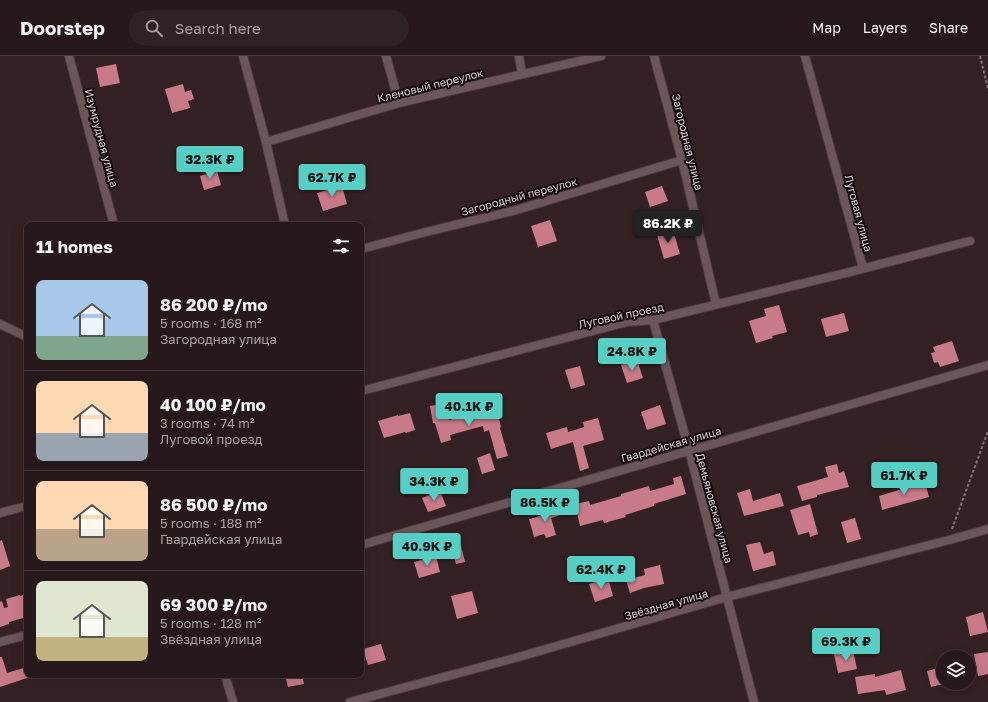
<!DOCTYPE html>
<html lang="en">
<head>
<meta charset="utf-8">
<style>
	:root { --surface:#27191b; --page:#2f2224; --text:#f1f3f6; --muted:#a4a0a3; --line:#43383a; --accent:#56cec4 }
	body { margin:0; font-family:"Golos Text",sans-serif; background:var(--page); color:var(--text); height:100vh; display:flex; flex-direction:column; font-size:15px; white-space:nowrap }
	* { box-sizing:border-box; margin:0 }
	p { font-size:13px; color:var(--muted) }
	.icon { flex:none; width:22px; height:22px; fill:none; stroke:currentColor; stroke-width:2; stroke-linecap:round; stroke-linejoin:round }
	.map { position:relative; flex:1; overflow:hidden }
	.sheet { position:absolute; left:24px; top:166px; width:340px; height:456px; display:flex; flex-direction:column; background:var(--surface); border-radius:8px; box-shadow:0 4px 16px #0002,0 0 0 1px var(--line) }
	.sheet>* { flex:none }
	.fabs { position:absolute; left:936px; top:594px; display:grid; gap:8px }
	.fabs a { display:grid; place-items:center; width:40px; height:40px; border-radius:50%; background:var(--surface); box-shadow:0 4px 16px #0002,0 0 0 1px var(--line); font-size:20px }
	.price { position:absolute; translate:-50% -34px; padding:0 9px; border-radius:4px; background:var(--accent); color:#111; font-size:13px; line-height:26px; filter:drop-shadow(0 1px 2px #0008) }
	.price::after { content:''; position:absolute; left:50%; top:24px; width:12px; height:9px; margin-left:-6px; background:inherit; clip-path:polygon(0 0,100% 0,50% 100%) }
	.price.active { background:#222; color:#fff }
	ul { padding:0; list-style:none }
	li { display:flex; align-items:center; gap:12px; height:100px; padding:0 12px }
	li+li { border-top:1px solid var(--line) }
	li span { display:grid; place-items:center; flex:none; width:112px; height:80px; border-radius:8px; color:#555 }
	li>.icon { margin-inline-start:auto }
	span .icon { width:48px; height:48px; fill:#fffc; stroke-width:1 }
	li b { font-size:17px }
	h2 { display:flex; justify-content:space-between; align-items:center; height:48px; padding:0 12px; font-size:17px }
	header { display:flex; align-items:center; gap:24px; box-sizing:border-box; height:56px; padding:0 20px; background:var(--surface); border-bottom:1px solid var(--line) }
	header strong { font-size:19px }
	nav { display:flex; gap:22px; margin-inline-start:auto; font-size:14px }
	.search { width:280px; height:36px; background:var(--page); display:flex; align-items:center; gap:10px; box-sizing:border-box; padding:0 14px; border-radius:22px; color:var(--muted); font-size:15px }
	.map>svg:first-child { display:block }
	.building { fill:#c97a89 }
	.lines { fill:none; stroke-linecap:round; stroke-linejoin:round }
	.minor-casing { stroke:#4d3d40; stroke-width:10 }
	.path { stroke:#837376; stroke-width:2; stroke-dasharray:3 2; stroke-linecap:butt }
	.minor { stroke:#6d565a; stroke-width:8 }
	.labels { text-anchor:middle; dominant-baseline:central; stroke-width:4; stroke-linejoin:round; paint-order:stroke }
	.street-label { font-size:11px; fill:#dbced0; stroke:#160d0f }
</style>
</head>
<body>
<header>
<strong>Doorstep</strong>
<div class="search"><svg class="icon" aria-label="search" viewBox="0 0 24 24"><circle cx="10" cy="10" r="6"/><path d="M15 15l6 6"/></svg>Search here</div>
<nav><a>Map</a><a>Layers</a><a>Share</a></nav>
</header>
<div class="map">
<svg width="988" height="646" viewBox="0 0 988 646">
	<rect width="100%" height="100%" fill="#342124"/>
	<path class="building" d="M116,8l4,19 -20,4 -4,-19z
		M183,28l2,8 6,-2 3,9 -6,2 2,7 -18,5 -7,-24z
		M217,115l4,14 -17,5 -4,-14z
		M342,130l5,18 -24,7 -6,-18z
		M662,130l6,15 -18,6 -5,-15z
		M550,164l7,21 -19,6 -7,-21z
		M673,174l7,24 -16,5 -7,-24z
		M779,249l8,27 -15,4 1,2 -17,5 -7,-22 17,-5 -2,-7z
		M844,257l5,18 -23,6 -5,-18z
		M952,285l7,20 -19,6 -2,-5 -4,1 -3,-10 4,-1 -2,-5z
		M637,304l6,18 -16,5 -6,-18z
		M580,310l5,19 -14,4 -6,-19z
		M446,347l3,17 17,-5 1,3 30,-7 4,16 -1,1 8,28 -11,3 -8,-29 -5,2 -1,-6 -33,9 1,5 -10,3 -6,-20h-2l-3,-17z
		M660,349l6,19 -19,6 -6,-18z
		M410,357l5,17 -9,3 -1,-1 -21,6 -6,-17 20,-6v1z
		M598,362l6,22 -21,6 6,22 -9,3 -7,-29 -22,7 -5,-16 21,-6 1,5 16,-5 -1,-5z
		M490,397l5,17 -13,4 -5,-16z
		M837,408l2,9 5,-2 5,16 -32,8v2l-15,4 -5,-15 31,-9 -3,-10z
		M681,420l5,18 -32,10v2l-29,9 1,2 -22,6 -1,-3 -23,6 -5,-22 14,-3 1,4 31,-9v-2l28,-8 1,5 24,-7 -1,-6z
		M925,426l4,15 -47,13 -3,-14z
		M750,433l3,12 27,-8 4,13 -40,10 -7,-23z
		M440,435l6,15 -18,6 -6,-14z
		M810,448l8,30 -8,3 -1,-5 -11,3 -8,-25z
		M558,451l3,8 -10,3 5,17 -10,3 -2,-4 -10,3 -5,-18 15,-4 -1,-4z
		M855,462l6,21 -14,4 -6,-21z
		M2,484l8,26 -10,4v-29z
		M760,486l4,12 9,-3 3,14 -23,6 -7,-26z
		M461,490l4,16 -9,2 -4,-15z
		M436,500l4,16 -21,6 -5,-16z
		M660,509l4,19 -20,4 -14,5 -4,-13 19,-5 -1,-6z
		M608,522l5,18 -18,6 -6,-18z
		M472,535l6,22 -21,6 -6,-23z
		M27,538v23l-18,5v2l-9,3v-25l2,-1 2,7 4,-1 -2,-8 14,-4v1z
		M983,556l5,20 -18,4 -4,-19z
		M381,588l5,16 -18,5 -5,-16z
		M853,594l4,19 -19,4 -4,-19z
		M988,596v22l-10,2 -4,-22z
		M0,601h2l5,16 20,-6v11l-27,9z
		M943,611v17l-12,3 -4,-16z
		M901,614l5,20 -20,5 -1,-5 -27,4 -3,-17 20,-3v3z
		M285,619h17l2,9 -16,3z"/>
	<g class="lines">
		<defs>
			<path id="minor" d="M69,0l45,169
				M243,0l23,86 19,83
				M386,0l13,47
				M519,0l3,18
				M654,0l28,104 34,144
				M805,0l58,212
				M266,86l133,-39 202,-47
				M361,193l65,-17 87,-21 169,-51
				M653,264l36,130 65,252
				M0,268l27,13
				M361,335l266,-69 26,-2 193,-47 124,-32
				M0,457l27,-7
				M361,489l627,-180
				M0,586l27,-7
				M225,619l8,27
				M350,646l165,-44 212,-61 222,-57 39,-11"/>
		</defs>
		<use href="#minor" class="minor-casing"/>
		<path class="path" d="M980,0l8,32
			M952,473l36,-98"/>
		<use href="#minor" class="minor"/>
	</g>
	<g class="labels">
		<g class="street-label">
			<text transform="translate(430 29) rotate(-14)">Кленовый переулок</text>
			<text transform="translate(102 82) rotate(75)">Изумрудная улица</text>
			<text transform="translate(688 86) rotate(76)">Загородная улица</text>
			<text transform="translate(519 140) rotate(-15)">Загородный переулок</text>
			<text transform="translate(859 157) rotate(75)">Луговая улица</text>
			<text transform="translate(621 259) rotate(-12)">Луговой проезд</text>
			<text transform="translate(671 388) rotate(-16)">Гвардейская улица</text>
			<text transform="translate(715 452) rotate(75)">Демьяновская улица</text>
			<text transform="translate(666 548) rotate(-16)">Звёздная улица</text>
		</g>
	</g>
</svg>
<div class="fabs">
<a><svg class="icon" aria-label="layers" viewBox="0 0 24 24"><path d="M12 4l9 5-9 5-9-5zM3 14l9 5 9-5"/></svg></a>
</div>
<b class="price" style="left:210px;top:124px">32.3K ₽</b>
<b class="price" style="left:332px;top:142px">62.7K ₽</b>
<b class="price active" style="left:668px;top:188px">86.2K ₽</b>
<b class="price" style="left:632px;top:316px">24.8K ₽</b>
<b class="price" style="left:469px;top:371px">40.1K ₽</b>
<b class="price" style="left:904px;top:440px">61.7K ₽</b>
<b class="price" style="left:434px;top:446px">34.3K ₽</b>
<b class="price" style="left:545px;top:467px">86.5K ₽</b>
<b class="price" style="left:427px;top:511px">40.9K ₽</b>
<b class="price" style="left:601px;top:534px">62.4K ₽</b>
<b class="price" style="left:846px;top:606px">69.3K ₽</b>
<section class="sheet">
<h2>11 homes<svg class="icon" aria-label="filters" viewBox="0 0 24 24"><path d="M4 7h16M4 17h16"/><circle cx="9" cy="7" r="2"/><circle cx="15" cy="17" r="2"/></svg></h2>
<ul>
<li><span style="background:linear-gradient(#a9c7e8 70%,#7fa58c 0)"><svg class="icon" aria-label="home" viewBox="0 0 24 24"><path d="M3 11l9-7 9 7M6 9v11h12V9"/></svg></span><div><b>86 200 ₽/mo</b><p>5 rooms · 168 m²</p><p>Загородная улица</p></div></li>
<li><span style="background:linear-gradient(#ffd9b3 65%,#9aa5b1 0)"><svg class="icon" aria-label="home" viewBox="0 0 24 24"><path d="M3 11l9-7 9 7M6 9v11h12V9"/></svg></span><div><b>40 100 ₽/mo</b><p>3 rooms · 74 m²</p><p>Луговой проезд</p></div></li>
<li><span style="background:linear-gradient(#ffd9b3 60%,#b9a48a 0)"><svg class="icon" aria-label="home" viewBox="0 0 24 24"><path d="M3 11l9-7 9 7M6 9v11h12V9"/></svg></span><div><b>86 500 ₽/mo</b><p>5 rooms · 188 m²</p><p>Гвардейская улица</p></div></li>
<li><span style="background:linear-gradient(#dfe7d0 70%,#c2b280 0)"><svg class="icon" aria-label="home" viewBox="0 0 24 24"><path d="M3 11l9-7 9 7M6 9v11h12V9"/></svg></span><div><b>69 300 ₽/mo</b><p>5 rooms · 128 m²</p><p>Звёздная улица</p></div></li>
</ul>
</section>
</div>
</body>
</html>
